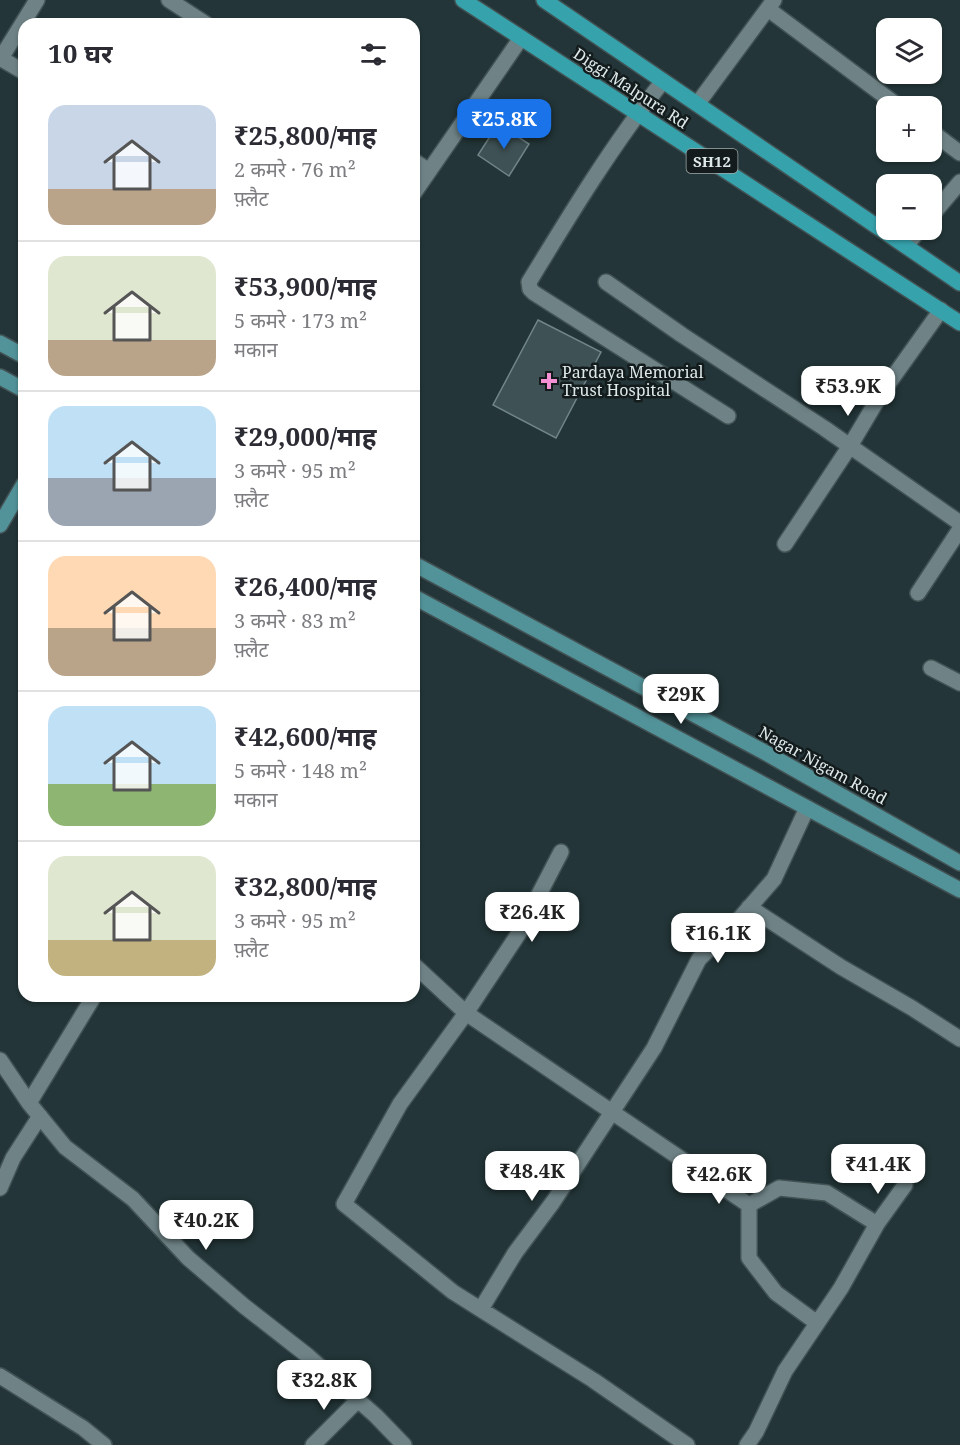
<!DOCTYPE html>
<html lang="hi">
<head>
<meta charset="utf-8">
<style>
	:root { --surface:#fff; --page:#f7f7f7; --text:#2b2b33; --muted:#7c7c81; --line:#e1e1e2; --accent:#1a73e8 }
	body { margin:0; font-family:"Noto Serif","Noto Sans Devanagari",serif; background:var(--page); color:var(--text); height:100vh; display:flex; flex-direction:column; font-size:22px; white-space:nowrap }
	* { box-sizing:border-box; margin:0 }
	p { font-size:20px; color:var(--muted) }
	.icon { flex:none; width:33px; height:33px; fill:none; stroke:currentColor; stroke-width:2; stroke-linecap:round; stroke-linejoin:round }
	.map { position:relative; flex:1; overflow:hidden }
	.drawer { position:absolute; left:18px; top:18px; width:402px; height:984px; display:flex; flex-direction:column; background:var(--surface); border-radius:18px; box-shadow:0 2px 4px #0004 }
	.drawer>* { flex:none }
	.buttons { position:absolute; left:876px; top:18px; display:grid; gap:12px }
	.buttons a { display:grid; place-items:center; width:66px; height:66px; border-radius:12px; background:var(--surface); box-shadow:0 2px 4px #0004; font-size:30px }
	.price { position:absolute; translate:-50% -51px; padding:0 14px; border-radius:12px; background:#fff; color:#222; font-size:20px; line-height:39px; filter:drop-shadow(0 2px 3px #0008) }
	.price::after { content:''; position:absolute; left:50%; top:36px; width:18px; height:14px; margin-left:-9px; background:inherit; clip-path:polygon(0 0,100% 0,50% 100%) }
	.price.active { background:var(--accent); color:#fff }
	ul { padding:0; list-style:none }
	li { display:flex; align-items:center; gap:18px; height:150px; padding:0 30px }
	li+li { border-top:2px solid var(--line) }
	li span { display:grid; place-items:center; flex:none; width:168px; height:120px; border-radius:18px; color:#555 }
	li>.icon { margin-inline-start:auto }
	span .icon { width:72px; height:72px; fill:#fffc; stroke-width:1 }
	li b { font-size:26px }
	h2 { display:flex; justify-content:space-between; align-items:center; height:72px; padding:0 30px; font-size:26px }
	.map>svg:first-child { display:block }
	.building { fill:#3e5154; stroke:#718588; stroke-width:1.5 }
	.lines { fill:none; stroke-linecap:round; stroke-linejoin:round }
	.lane-casing { stroke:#425254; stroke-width:18 }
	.street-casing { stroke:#425254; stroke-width:18 }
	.secondary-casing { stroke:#425254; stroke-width:18 }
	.primary-casing { stroke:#425254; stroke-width:18 }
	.lane { stroke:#6f8386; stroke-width:15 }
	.street { stroke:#6f8386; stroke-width:15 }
	.secondary { stroke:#529399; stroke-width:15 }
	.primary { stroke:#36a2ac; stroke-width:15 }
	.poi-dot { fill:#f491d4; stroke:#131b1c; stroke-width:2 }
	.labels { text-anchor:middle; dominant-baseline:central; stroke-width:5; stroke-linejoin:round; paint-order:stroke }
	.shield { fill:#131b1c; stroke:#a1abac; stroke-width:1.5 }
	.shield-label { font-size:15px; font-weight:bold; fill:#dee9ea }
	.street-label { font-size:16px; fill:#dee9ea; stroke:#131b1c }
	.poi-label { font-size:16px; fill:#dee9ea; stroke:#131b1c; text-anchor:start }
</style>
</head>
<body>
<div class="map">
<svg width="960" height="1445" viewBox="0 0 960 1445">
	<rect width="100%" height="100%" fill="#233538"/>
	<path class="building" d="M498,124l31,20 -20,32 -31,-21z
		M538,320l63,32 -45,86 -63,-33z"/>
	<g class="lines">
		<defs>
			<path id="lane" d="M663,81c-50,63 -92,132 -134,201l1,7 4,4 194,123"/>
			<path id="street" d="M169,0l37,24
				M768,9l130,97
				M0,58l24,14
				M1,58l36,-58
				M698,103l76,-103
				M932,132l28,21
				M414,161l15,10
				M414,193l107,-155
				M932,215l28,-33
				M906,246l13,-16
				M606,282l76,53 142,93 136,95
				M785,544l65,-98 31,-52 60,-84
				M918,593l42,-64
				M931,668l29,15
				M561,852l-42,81 -53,80 -66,91 -56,100 109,88 140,88 94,65
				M749,907l92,60 71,41 48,31
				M414,965l52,48 283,192 30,-17 48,5 50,31 -36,64 -56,83 -29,61 -9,13
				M0,1060l29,43 36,44 68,52 55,59 56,48 64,50 68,60 28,29
				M29,1103l65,-107
				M0,1188l13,-30 27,-42
				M749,1205v53l27,35 41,30
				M877,1224l28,-39
				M481,1309l34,-56 38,-51 101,-154 45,-89 36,-35 39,-45 33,-71
				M0,1376l83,52 21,17
				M313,1445l45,-45"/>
			<path id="secondary" d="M0,343l24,13
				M0,377l24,13
				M0,525l24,-41
				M414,564l352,189 194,110
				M414,597l546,293"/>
			<path id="primary" d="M463,0l497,323
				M544,0l416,283"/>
		</defs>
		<use href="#lane" class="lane-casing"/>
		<use href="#street" class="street-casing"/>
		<use href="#secondary" class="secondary-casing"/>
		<use href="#primary" class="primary-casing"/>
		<use href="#lane" class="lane"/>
		<use href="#street" class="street"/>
		<use href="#secondary" class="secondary"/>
		<use href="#primary" class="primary"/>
	</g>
	<path class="poi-dot" d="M546 372h6v6h6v6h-6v6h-6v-6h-6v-6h6z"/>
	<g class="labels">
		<rect class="shield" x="686.5" y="149" width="51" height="24" rx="4.5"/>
		<g class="shield-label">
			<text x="712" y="161">SH12</text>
		</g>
		<g class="street-label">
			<text transform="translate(631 88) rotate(33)">Diggi Malpura Rd</text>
			<text transform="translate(823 765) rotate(29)">Nagar Nigam Road</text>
		</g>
		<g class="poi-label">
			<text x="562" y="372">Pardaya Memorial<tspan x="562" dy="18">Trust Hospital</tspan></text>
		</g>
	</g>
</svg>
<div class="buttons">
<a><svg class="icon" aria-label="layers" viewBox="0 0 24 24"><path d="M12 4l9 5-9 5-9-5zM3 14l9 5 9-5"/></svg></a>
<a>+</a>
<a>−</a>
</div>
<b class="price active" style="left:504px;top:150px">₹25.8K</b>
<b class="price" style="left:848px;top:417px">₹53.9K</b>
<b class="price" style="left:681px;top:725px">₹29K</b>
<b class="price" style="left:532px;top:943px">₹26.4K</b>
<b class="price" style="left:718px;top:964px">₹16.1K</b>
<b class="price" style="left:878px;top:1195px">₹41.4K</b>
<b class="price" style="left:532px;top:1202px">₹48.4K</b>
<b class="price" style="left:719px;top:1205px">₹42.6K</b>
<b class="price" style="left:206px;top:1251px">₹40.2K</b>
<b class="price" style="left:324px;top:1411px">₹32.8K</b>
<section class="drawer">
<h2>10 घर<svg class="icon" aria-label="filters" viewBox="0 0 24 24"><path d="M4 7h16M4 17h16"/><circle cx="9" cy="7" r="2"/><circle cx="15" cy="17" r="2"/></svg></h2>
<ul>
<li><span style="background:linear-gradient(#c9d6e8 70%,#b9a48a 0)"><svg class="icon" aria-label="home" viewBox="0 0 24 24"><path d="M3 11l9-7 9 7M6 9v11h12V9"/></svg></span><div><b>₹25,800/माह</b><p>2 कमरे · 76 m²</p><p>फ़्लैट</p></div></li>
<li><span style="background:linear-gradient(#dfe7d0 70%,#b9a48a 0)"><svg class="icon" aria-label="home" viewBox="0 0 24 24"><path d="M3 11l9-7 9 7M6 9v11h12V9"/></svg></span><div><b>₹53,900/माह</b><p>5 कमरे · 173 m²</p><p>मकान</p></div></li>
<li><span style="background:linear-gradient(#bfe0f5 60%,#9aa5b1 0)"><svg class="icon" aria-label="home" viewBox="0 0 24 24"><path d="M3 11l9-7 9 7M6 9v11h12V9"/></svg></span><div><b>₹29,000/माह</b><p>3 कमरे · 95 m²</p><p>फ़्लैट</p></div></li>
<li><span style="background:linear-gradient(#ffd9b3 60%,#b9a48a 0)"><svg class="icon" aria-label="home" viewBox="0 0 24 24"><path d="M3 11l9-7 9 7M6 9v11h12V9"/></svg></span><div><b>₹26,400/माह</b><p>3 कमरे · 83 m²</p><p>फ़्लैट</p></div></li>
<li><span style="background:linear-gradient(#bfe0f5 65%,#8fb573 0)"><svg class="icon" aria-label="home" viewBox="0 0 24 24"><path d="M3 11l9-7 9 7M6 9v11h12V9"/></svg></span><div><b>₹42,600/माह</b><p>5 कमरे · 148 m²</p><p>मकान</p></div></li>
<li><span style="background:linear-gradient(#dfe7d0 70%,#c2b280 0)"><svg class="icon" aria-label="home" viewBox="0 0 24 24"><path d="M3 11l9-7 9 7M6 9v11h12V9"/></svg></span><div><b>₹32,800/माह</b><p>3 कमरे · 95 m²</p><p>फ़्लैट</p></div></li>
</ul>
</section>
</div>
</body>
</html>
